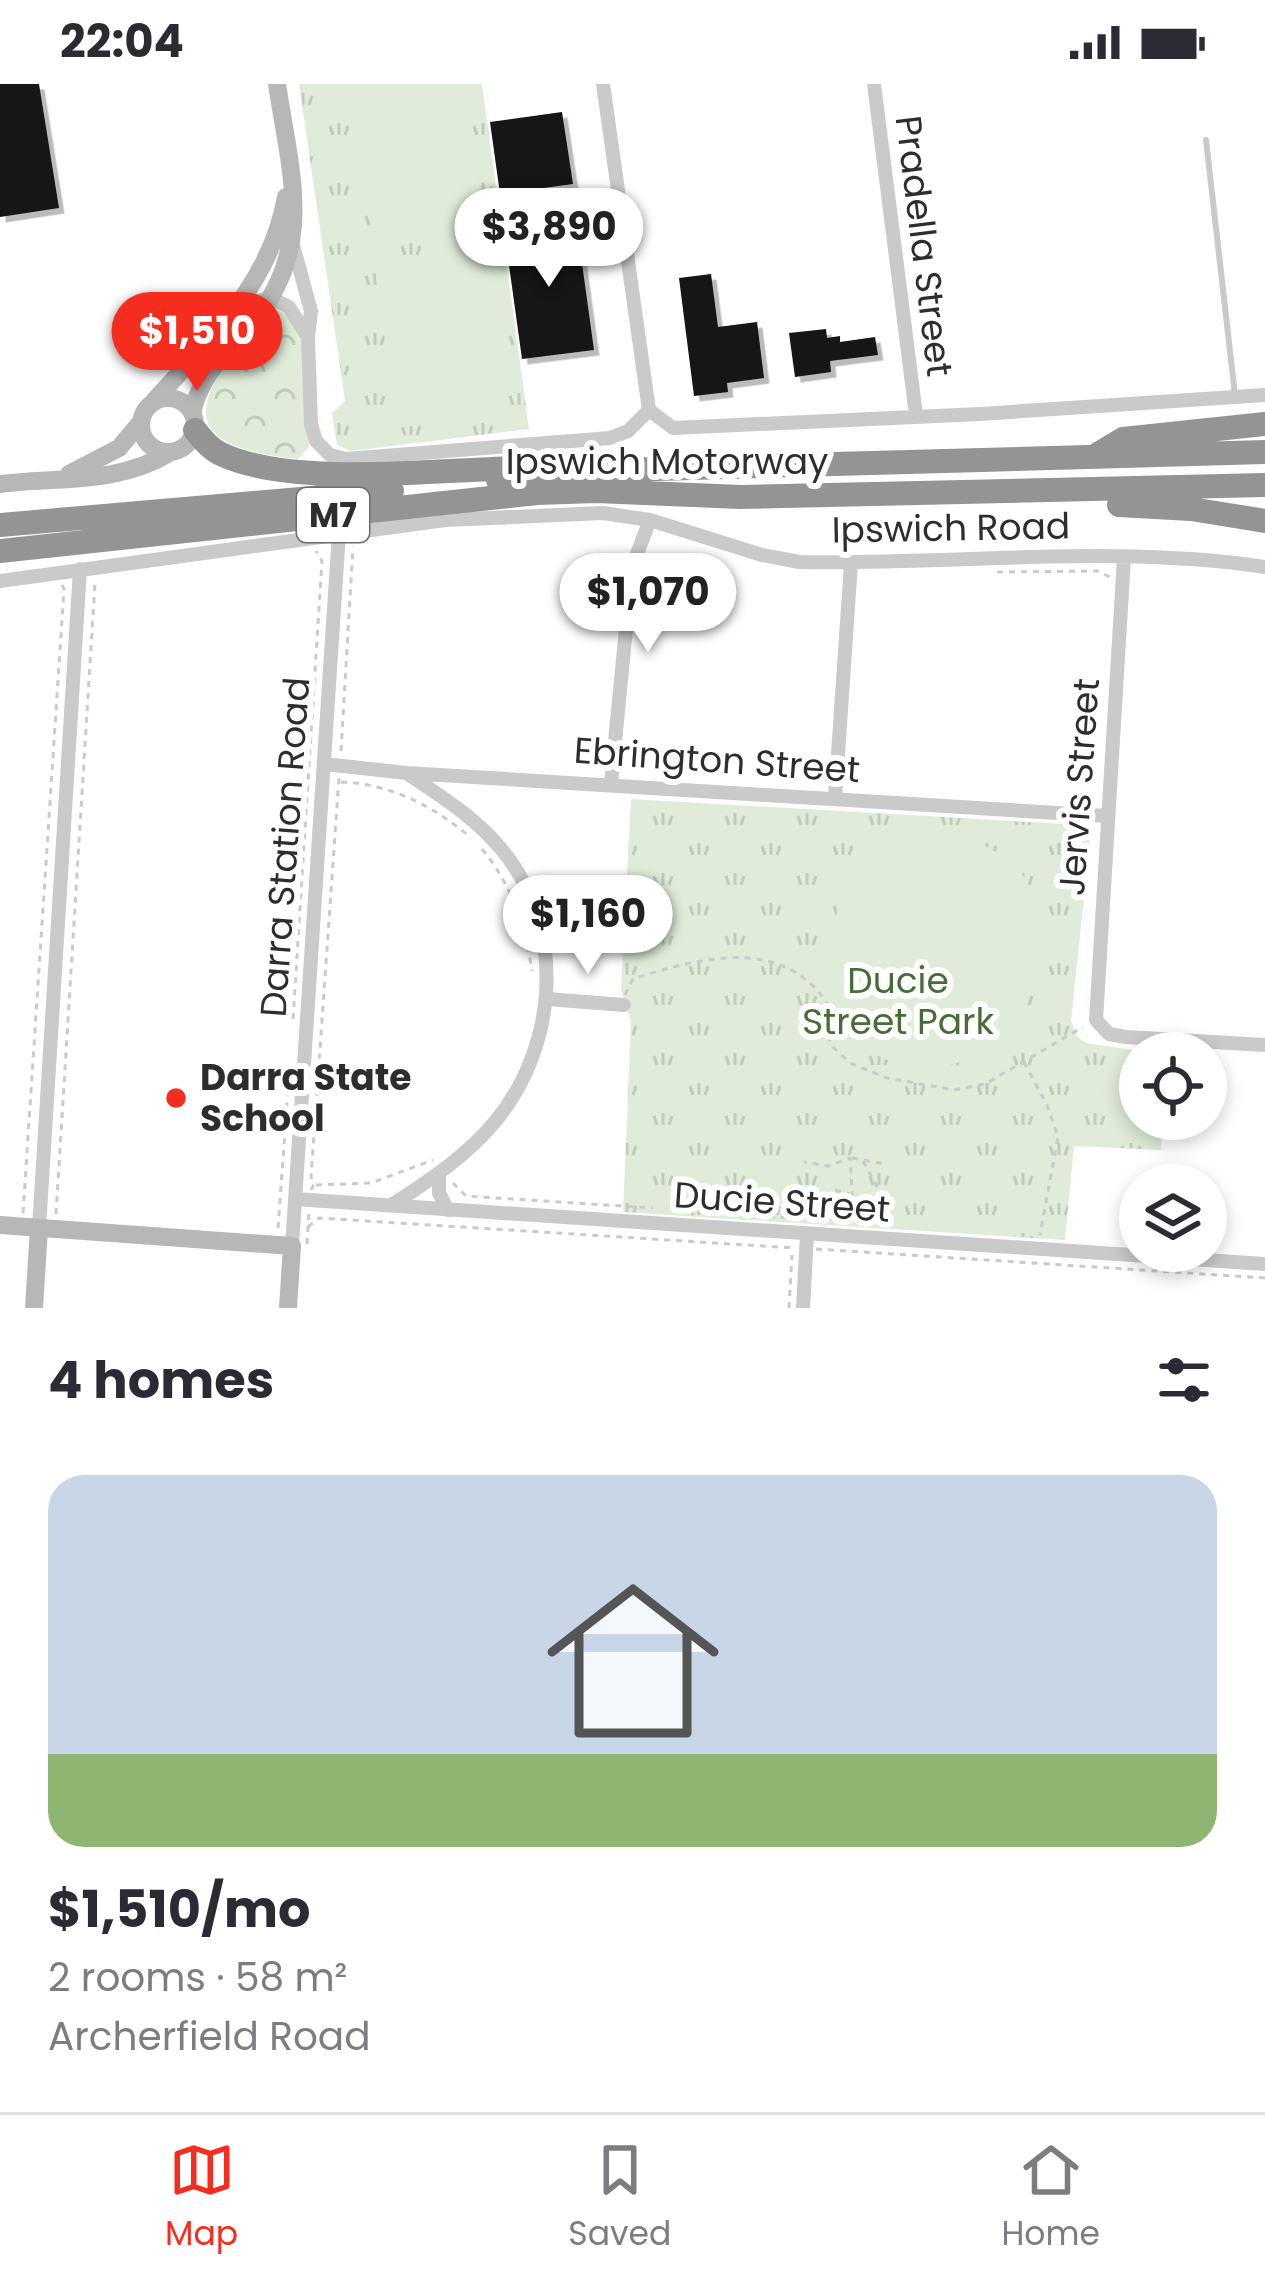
<!DOCTYPE html>
<html lang="en">
<head>
<meta charset="utf-8">
<style>
	:root { --surface:#fff; --page:#f2f2f3; --text:#2b2b33; --muted:#7c7c81; --line:#e1e1e2; --accent:#f42d1f }
	body { margin:0; font-family:Poppins,sans-serif; background:var(--page); color:var(--text); height:100vh; display:flex; flex-direction:column; font-size:45px; white-space:nowrap }
	* { box-sizing:border-box; margin:0 }
	p { font-size:39px; color:var(--muted) }
	.icon { flex:none; width:66px; height:66px; fill:none; stroke:currentColor; stroke-width:2; stroke-linecap:round; stroke-linejoin:round }
	.map { position:relative; height:1224px; overflow:hidden }
	.sheet { display:flex; flex-direction:column; background:var(--surface); flex:1 }
	.sheet>* { flex:none }
	.tools { position:absolute; left:1119px; top:948px; display:grid; gap:24px }
	.tools a { display:grid; place-items:center; width:108px; height:108px; border-radius:50%; background:var(--surface); box-shadow:0 6px 18px #0003; font-size:60px }
	.price { position:absolute; translate:-50% -102px; padding:0 27px; border-radius:42px; background:#fff; color:#222; font-size:39px; line-height:78px; filter:drop-shadow(0 3px 6px #0008) }
	.price::after { content:''; position:absolute; left:50%; top:72px; width:36px; height:27px; margin-left:-18px; background:inherit; clip-path:polygon(0 0,100% 0,50% 100%) }
	.price.active { background:var(--accent); color:#fff }
	ul { padding:0; list-style:none }
	li { display:grid; align-content:center; gap:24px; height:636px; padding:0 48px }
	li span { display:grid; place-items:center; height:372px; border-radius:36px; color:#555 }
	li>.icon { margin-inline-start:auto }
	span .icon { width:216px; height:216px; fill:#fffc; stroke-width:1 }
	li b { font-size:51px }
	h2 { display:flex; justify-content:space-between; align-items:center; height:144px; padding:0 48px; font-size:51px }
	.status { display:flex; justify-content:space-between; align-items:center; height:84px; padding:0 60px; background:var(--surface); direction:ltr }
	.status svg { height:33px; fill:currentColor }
	.menu { display:flex; justify-content:space-around; align-items:center; height:168px; border-top:3px solid var(--line); background:var(--surface); font-size:33px; color:var(--muted) }
	.menu a { display:grid; justify-items:center; gap:6px }
	.menu .active { color:var(--accent) }
	.map>svg:first-child { display:block }
	.grass { fill:url(#grass-tufts) }
	.forest { fill:url(#forest-crowns) }
	.pitch { fill:#e0ecd9 }
	.building { fill:#141414; filter:url(#shadow) }
	.lines { fill:none; stroke-linecap:round; stroke-linejoin:round }
	.path { stroke:#cacaca; stroke-width:3; stroke-dasharray:6 6; stroke-linecap:butt }
	.lane { stroke:#cacaca; stroke-width:6 }
	.street { stroke:#cacaca; stroke-width:14 }
	.secondary { stroke:#b7b7b7; stroke-width:18 }
	.highway { stroke:#949494; stroke-width:24 }
	.poi-dot { fill:#f42d1f; stroke:#fff; stroke-width:4.5 }
	.labels { text-anchor:middle; dominant-baseline:central; stroke-width:12; stroke-linejoin:round; paint-order:stroke }
	.shield { fill:#fff; stroke:#6c6c6c; stroke-width:3 }
	.shield-label { font-size:33px; font-weight:bold; fill:#2d2d2d }
	.street-label { font-size:36px; fill:#2d2d2d; stroke:#fff }
	.park-label { font-size:36px; fill:#486c37; stroke:#fff }
	.poi-label { font-size:36px; font-weight:bold; fill:#2d2d2d; stroke:#fff; text-anchor:start }
</style>
</head>
<body>
<div class="status"><b>22:04</b><svg viewBox="0 0 49 12"><path d="M0 12V9h3v3zM5 12V6h3v6zM10 12V3h3v9zM15 12V0h3v12zM26 1h20v11H26zM47 4h2v5h-2z"/></svg></div>
<div class="map">
<svg width="1265" height="1224" viewBox="0 0 1265 1224">
	<defs>
		<pattern id="grass-tufts" width="24" height="20" patternUnits="userSpaceOnUse" patternTransform="scale(3)"><rect width="24" height="20" fill="#e0ecd9"/><path d="M3 7l-1-3M5 7V3M7 7l1-3M15 17l-1-3M17 17v-4M19 17l1-3" fill="none" stroke="#c0cbbb"/></pattern>
		<pattern id="forest-crowns" width="20" height="18" patternUnits="userSpaceOnUse" patternTransform="scale(3)"><rect width="20" height="18" fill="#e0ecd9"/><path d="M2 6a3 3 0 1 1 6 0M12 15a3 3 0 1 1 6 0" fill="none" stroke="#c0cbbb"/></pattern>
		<filter id="shadow"><feDropShadow dx="5.5" dy="5.5" stdDeviation="0" flood-color="#0004"/></filter>
	</defs>
	<rect width="100%" height="100%" fill="#fff"/>
	<path class="grass" d="M299,0h183l47,345 -178,22 -14,-6 -5,-32 13,-12z
		M631,715l451,26 8,16 -19,180 6,15 9,7 67,10h-13v66h23l-2,31 -87,-4 -9,94 -442,-28 8,-191 -10,-31z"/>
	<path class="forest" d="M275,225l14,7 12,13 8,118 -11,12c-143,-14 -94,-76 -23,-150z"/>
	<path class="pitch" d="M347,0h119l20,140 -112,18z
		M486,163l24,165 -113,16 -23,-166z
		M922,751c190,-3 129,248 -8,232 -28,-3 -52,-18 -69,-40 -52,-70 4,-167 77,-192z"/>
	<path class="building" d="M0,0h39l20,124 -59,9z
		M562,28l11,72 -73,10 -10,-72z
		M576,136l18,130 -72,9 -18,-130z
		M711,190l7,53 39,-5 7,56 -37,5 1,9 -34,4 -15,-118z
		M826,245l1,9 13,-2v6l35,-5 3,18 -48,6 1,11 -36,5 -6,-44z"/>
	<g class="lines">
		<path class="path" d="M997,488l102,-1 12,7
			M341,667l12,-204
			M341,698c50,2 93,24 130,56
			M482,765c30,36 43,77 50,122
			M625,911l8,-16c65,-21 148,-44 194,24l-4,23 10,21 17,16 37,15 67,12 31,-6 98,-57
			M293,935l29,-458 -6,-10
			M1024,978l23,43 11,32 -18,98
			M852,1074l34,6
			M863,1077l17,31
			M453,1099l13,13 187,12
			M316,1101l55,-2 62,-23
			M311,1106l3,-6 -3,-7 28,-399
			M835,1106l15,4
			M23,1129l41,-624 -3,-6
			M56,1130l39,-631
			M757,1132l97,4 -4,-62 -22,8 -24,-4
			M308,1143l11,-9 476,30
			M278,1144l11,-152
			M307,1160l2,-33
			M816,1165l449,29
			M789,1224l3,-53"/>
		<path class="lane" d="M1206,56l29,255"/>
		<path class="street" d="M603,0l46,326
			M874,0l42,331
			M293,161l18,66 -3,26 3,87 5,17 14,14 16,4 264,-21 18,-7 21,-21
			M240,221l31,-7 18,9 17,27
			M649,326l24,18 307,-14 285,-19
			M1124,474l-28,462 13,14 17,3 139,8
			M0,497l445,-61 158,-7 47,7 112,35 37,7c152,3 316,-18 466,5
			M324,680l83,9 700,43
			M611,699l21,-216 18,-47
			M835,714l16,-235
			M547,915l77,6
			M439,1091v18l9,17
			M295,1115l970,65
			M393,1120c36,-23 73,-48 101,-81 64,-76 73,-195 8,-273 -26,-32 -60,-53 -94,-76
			M39,1144l41,-659
			M292,1162l47,-713
			M803,1224l4,-74"/>
		<path class="secondary" d="M141 341a27 27 0 1 1 54 0a27 27 0 1 1-54 0Z
			M154,317c57,-64 116,-116 132,-204
			M192,329c10,-42 35,-60 61,-91 63,-75 37,-150 24,-238
			M69,390l50,-26 21,-25
			M0,400c57,-7 119,0 169,-31
			M0,1141l292,21 -4,62
			M34,1224l5,-80"/>
		<path class="highway" d="M195,346c8,10 16,20 28,25 71,32 213,15 292,13
			M1093,373l30,-18 142,-15
			M498,396l122,-10 645,-18
			M1119,421l72,4 74,12
			M0,441l392,-34
			M0,467l537,-58 59,-2 145,6 524,-12"/>
	</g>
	<circle class="poi-dot" cx="176" cy="1014" r="12"/>
	<g class="labels">
		<rect class="shield" x="297" y="404" width="72" height="54" rx="9"/>
		<g class="shield-label">
			<text x="333" y="431">M7</text>
		</g>
		<g class="street-label">
			<text transform="translate(924 162) rotate(83)">Pradella Street</text>
			<text x="667" y="377">Ipswich Motorway</text>
			<text transform="translate(951 444) rotate(-1)">Ipswich Road</text>
			<text transform="translate(717 676) rotate(4)">Ebrington Street</text>
			<text transform="translate(1079 703) rotate(-86)">Jervis Street</text>
			<text transform="translate(285 763) rotate(-86)">Darra Station Road</text>
			<text transform="translate(782 1118) rotate(4)">Ducie Street</text>
		</g>
		<g class="park-label">
			<text x="898" y="896">Ducie<tspan x="898" dy="41">Street Park</tspan></text>
		</g>
		<g class="poi-label">
			<text x="200" y="993">Darra State<tspan x="200" dy="41">School</tspan></text>
		</g>
	</g>
</svg>
<div class="tools">
<a><svg class="icon" aria-label="locate" viewBox="0 0 24 24"><circle cx="12" cy="12" r="6"/><path d="M12 2v4M12 18v4M2 12h4M18 12h4"/></svg></a>
<a><svg class="icon" aria-label="layers" viewBox="0 0 24 24"><path d="M12 4l9 5-9 5-9-5zM3 14l9 5 9-5"/></svg></a>
</div>
<b class="price" style="left:549px;top:206px">$3,890</b>
<b class="price active" style="left:197px;top:310px">$1,510</b>
<b class="price" style="left:648px;top:571px">$1,070</b>
<b class="price" style="left:588px;top:893px">$1,160</b>
</div>
<section class="sheet">
<h2>4 homes<svg class="icon" aria-label="filters" viewBox="0 0 24 24"><path d="M4 7h16M4 17h16"/><circle cx="9" cy="7" r="2"/><circle cx="15" cy="17" r="2"/></svg></h2>
<ul>
<li><span style="background:linear-gradient(#c9d6e8 75%,#8fb573 0)"><svg class="icon" aria-label="home" viewBox="0 0 24 24"><path d="M3 11l9-7 9 7M6 9v11h12V9"/></svg></span><div><b>$1,510/mo</b><p>2 rooms · 58 m²</p><p>Archerfield Road</p></div></li>
</ul>
</section>
<nav class="menu">
<a class="active"><svg class="icon" aria-label="map" viewBox="0 0 24 24"><path d="M3 6l6-2 6 2 6-2v14l-6 2-6-2-6 2zM9 4v14M15 6v14"/></svg>Map</a>
<a><svg class="icon" aria-label="saved" viewBox="0 0 24 24"><path d="M7 4h10v16l-5-4-5 4z"/></svg>Saved</a>
<a><svg class="icon" aria-label="home" viewBox="0 0 24 24"><path d="M3 11l9-7 9 7M6 9v11h12V9"/></svg>Home</a>
</nav>
</body>
</html>
